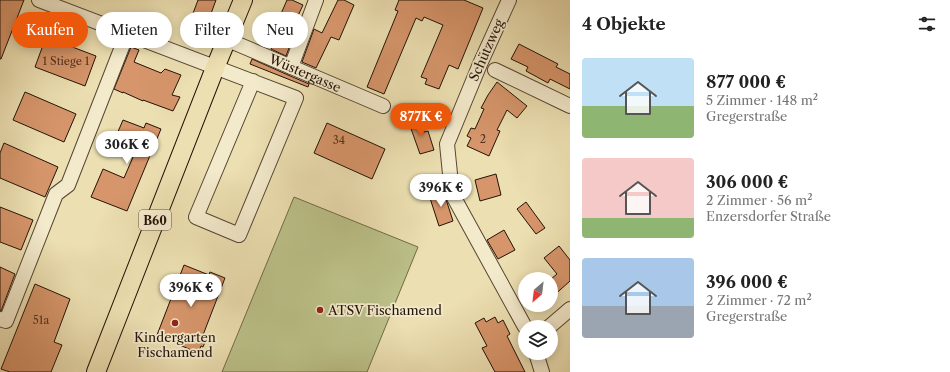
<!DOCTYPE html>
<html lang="de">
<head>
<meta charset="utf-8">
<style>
	:root { --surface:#fff; --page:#f2f2f2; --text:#222; --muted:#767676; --accent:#ea580c }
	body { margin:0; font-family:"Libre Caslon Text",serif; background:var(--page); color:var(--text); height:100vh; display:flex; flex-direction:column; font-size:15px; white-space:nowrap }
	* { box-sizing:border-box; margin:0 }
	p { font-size:13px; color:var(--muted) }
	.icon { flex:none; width:22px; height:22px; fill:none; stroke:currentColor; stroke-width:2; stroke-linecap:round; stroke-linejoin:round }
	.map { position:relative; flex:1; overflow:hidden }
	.drawer { display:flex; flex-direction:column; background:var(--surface); width:380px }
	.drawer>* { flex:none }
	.guide { position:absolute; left:12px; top:12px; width:380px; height:36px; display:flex; gap:8px }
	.needle { width:26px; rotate:208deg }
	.fabs { position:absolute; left:518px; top:272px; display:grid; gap:8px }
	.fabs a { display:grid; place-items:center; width:40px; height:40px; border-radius:50%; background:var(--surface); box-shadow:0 2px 10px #0003; font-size:20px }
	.price { position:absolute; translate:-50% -34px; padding:0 9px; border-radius:14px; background:#fff; color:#222; font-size:13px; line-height:26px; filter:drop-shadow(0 1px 2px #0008) }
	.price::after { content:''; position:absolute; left:50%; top:24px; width:12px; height:9px; margin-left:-6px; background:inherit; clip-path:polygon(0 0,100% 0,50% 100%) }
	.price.selected { background:var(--accent); color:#fff }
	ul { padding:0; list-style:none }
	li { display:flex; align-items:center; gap:12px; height:100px; padding:0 12px }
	li span { display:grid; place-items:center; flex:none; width:112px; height:80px; border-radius:4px; color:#555 }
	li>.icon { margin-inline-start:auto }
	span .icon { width:48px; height:48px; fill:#fffc; stroke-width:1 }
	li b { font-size:17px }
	h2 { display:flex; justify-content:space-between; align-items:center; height:48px; padding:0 12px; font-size:17px }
	.chip { padding:0 14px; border-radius:18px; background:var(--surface); box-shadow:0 2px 10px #0003; font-size:14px; line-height:36px }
	.chip.selected { background:var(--accent); color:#fff }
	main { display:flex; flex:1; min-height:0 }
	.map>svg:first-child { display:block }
	.green { fill:#bcc189; stroke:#706a48 }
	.building { fill:#d6956a; stroke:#231208 }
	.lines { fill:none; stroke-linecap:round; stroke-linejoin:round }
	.minor-casing { stroke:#554532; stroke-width:16 }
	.major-casing { stroke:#231208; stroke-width:20 }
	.minor { stroke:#f3eacc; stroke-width:14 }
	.major { stroke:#ecdfb1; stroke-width:18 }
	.poi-dot { fill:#8f2418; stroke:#f3eacc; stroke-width:1.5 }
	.labels { text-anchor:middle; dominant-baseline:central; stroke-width:3.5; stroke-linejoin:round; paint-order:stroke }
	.number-label { font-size:11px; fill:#503320 }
	.shield { fill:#f3eacc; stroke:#615343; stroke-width:1 }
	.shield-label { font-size:12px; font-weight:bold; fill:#231208 }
	.street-label { font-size:13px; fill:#231208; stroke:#f3eacc }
	.poi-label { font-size:13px; fill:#231208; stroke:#f3eacc; text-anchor:start }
</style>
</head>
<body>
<main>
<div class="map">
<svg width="570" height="372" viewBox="0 0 570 372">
	<rect width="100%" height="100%" fill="#ecdfb1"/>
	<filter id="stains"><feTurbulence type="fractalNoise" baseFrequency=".005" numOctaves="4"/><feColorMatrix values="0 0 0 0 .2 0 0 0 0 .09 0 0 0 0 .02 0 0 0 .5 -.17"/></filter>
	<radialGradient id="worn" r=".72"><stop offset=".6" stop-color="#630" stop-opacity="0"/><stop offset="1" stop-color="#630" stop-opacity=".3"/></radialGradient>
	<path class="green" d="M294,197l124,50 -51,125h-145z"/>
	<path class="building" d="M0,0h24l-23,59h-1z
		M198,0h18l-11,30 -16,-6z
		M287,0h5l11,5 -8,17 3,2 -12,32 -15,-7 14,-31 -5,-2z
		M338,0h6l10,5 -15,35 -8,-3 -15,31 -14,-6 12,-33 8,4z
		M399,0h65l19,8 -25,61 -9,-4 -10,24 -14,-5 2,-5 -6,-2 22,-52 -19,-8 -2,4 -6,-3 -32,76 -17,-7 31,-76 -3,-1z
		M46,37l50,19 -11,30 -50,-19z
		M519,44l39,20 -2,3 14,7v15l-20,-10 -2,4 -22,-12 2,-4 -17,-8z
		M131,47l8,3 -5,12 27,11 4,-4 16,6 -9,20 8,2 -7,14 -30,-11v1l-20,-9v1l-9,-4z
		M252,59l36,16 21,9 -1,3 -58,-23z
		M497,82l30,24 -10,12 -10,-8 -10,20 3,1 -11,25 -22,-10 4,-8 -4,-2 4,-8 4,1 9,-20 -3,-1 7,-13z
		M25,92l51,22 -12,28 -51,-22z
		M420,119l4,13 4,-1 6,19 -14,4 -11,-31z
		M123,120l21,8 2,-5 15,6 -34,82 -36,-14 12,-28 21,9 9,-21 -22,-9z
		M327,123l58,26 -13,30 -58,-26z
		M4,143l54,24 -13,30 -45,-19v-25z
		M496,174l5,21 -21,6 -5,-21z
		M443,190l10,31 -14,5 -10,-31z
		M526,202l19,26 -9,6 -19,-25z
		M0,207l33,13 -12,30 -21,-8z
		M504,230l11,20 -17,9 -11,-19z
		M559,246l11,14v21l-19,17v-19l6,-5 -13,-16z
		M184,265l25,10 1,-3 15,6 -22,57 4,2 -4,10 -2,-1 -3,7 -41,-18z
		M0,267l15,7 -14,37h-1z
		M35,284l35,15 -16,43 8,3 -11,27h-41l-9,-3z
		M495,317l3,6 5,-3 7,14 -3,2 18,36h-30l-13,-24 5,-2 -12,-23 9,-5 2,4z"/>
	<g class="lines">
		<defs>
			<g id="minor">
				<path d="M39,0l257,98 -57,137 -43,-18 57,-136"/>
				<path d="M509,0l-29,64 -33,80 5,50 73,133"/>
				<path id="s1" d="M228,40l155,66"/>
				<path d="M291,67l25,-67"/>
				<path d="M495,70l75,36"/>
				<path d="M0,319l6,2 50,-127 12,-9 59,-151"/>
				<path d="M549,327l21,-18"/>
				<path d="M536,353l6,19"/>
			</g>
			<path id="major" d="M96,372l119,-304 28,-68"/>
		</defs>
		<use href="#minor" class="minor-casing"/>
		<use href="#major" class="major-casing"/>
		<use href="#minor" class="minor"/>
		<use href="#major" class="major"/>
	</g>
	<g class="poi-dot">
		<circle cx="320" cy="310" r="4"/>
		<circle cx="175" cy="323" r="4"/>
	</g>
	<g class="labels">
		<g class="number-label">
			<text x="66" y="61">1 Stiege 1</text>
			<text x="483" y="139">2</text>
			<text x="339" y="140">34</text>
			<text x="41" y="320">51a</text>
		</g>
		<rect class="shield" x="139" y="210" width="32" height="20" rx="3"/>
		<g class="shield-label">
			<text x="155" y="220">B60</text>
		</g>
		<g class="street-label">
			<text transform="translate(486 50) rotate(-66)">Schützweg</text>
			<text stroke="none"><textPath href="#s1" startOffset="84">Wüstergasse</textPath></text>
		</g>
		<g class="poi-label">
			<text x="328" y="310">ATSV Fischamend</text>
			<text x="175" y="337" text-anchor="middle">Kindergarten<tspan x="175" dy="15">Fischamend</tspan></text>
		</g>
	</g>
	<rect width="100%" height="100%" filter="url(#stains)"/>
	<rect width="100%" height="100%" fill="url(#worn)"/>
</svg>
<div class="fabs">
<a><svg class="needle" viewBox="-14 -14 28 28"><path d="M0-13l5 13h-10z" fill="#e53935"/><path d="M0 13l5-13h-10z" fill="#767676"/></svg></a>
<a><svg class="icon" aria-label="layers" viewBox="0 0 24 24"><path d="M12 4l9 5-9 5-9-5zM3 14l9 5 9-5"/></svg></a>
</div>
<b class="price selected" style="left:421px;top:137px">877K €</b>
<b class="price" style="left:127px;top:165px">306K €</b>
<b class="price" style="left:441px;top:208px">396K €</b>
<b class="price" style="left:191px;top:308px">396K €</b>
<div class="guide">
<a class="chip selected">Kaufen</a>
<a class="chip">Mieten</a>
<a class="chip">Filter</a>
<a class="chip">Neu</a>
</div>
</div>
<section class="drawer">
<h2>4 Objekte<svg class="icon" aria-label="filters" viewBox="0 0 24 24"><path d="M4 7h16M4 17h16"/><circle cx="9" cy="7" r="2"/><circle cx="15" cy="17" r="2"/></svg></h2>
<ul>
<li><span style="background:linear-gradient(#bfe0f5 60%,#8fb573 0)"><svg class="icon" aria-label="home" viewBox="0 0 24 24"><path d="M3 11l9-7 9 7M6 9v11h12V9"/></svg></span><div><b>877 000 €</b><p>5 Zimmer · 148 m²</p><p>Gregerstraße</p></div></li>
<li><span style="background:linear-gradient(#f6c9c9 75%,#8fb573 0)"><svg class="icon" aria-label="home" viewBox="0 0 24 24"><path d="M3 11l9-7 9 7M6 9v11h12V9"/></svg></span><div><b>306 000 €</b><p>2 Zimmer · 56 m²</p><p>Enzersdorfer Straße</p></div></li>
<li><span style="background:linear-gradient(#a9c7e8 60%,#9aa5b1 0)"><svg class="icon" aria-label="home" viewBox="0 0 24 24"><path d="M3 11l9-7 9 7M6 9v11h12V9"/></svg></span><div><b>396 000 €</b><p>2 Zimmer · 72 m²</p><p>Gregerstraße</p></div></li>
</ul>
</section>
</main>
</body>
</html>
